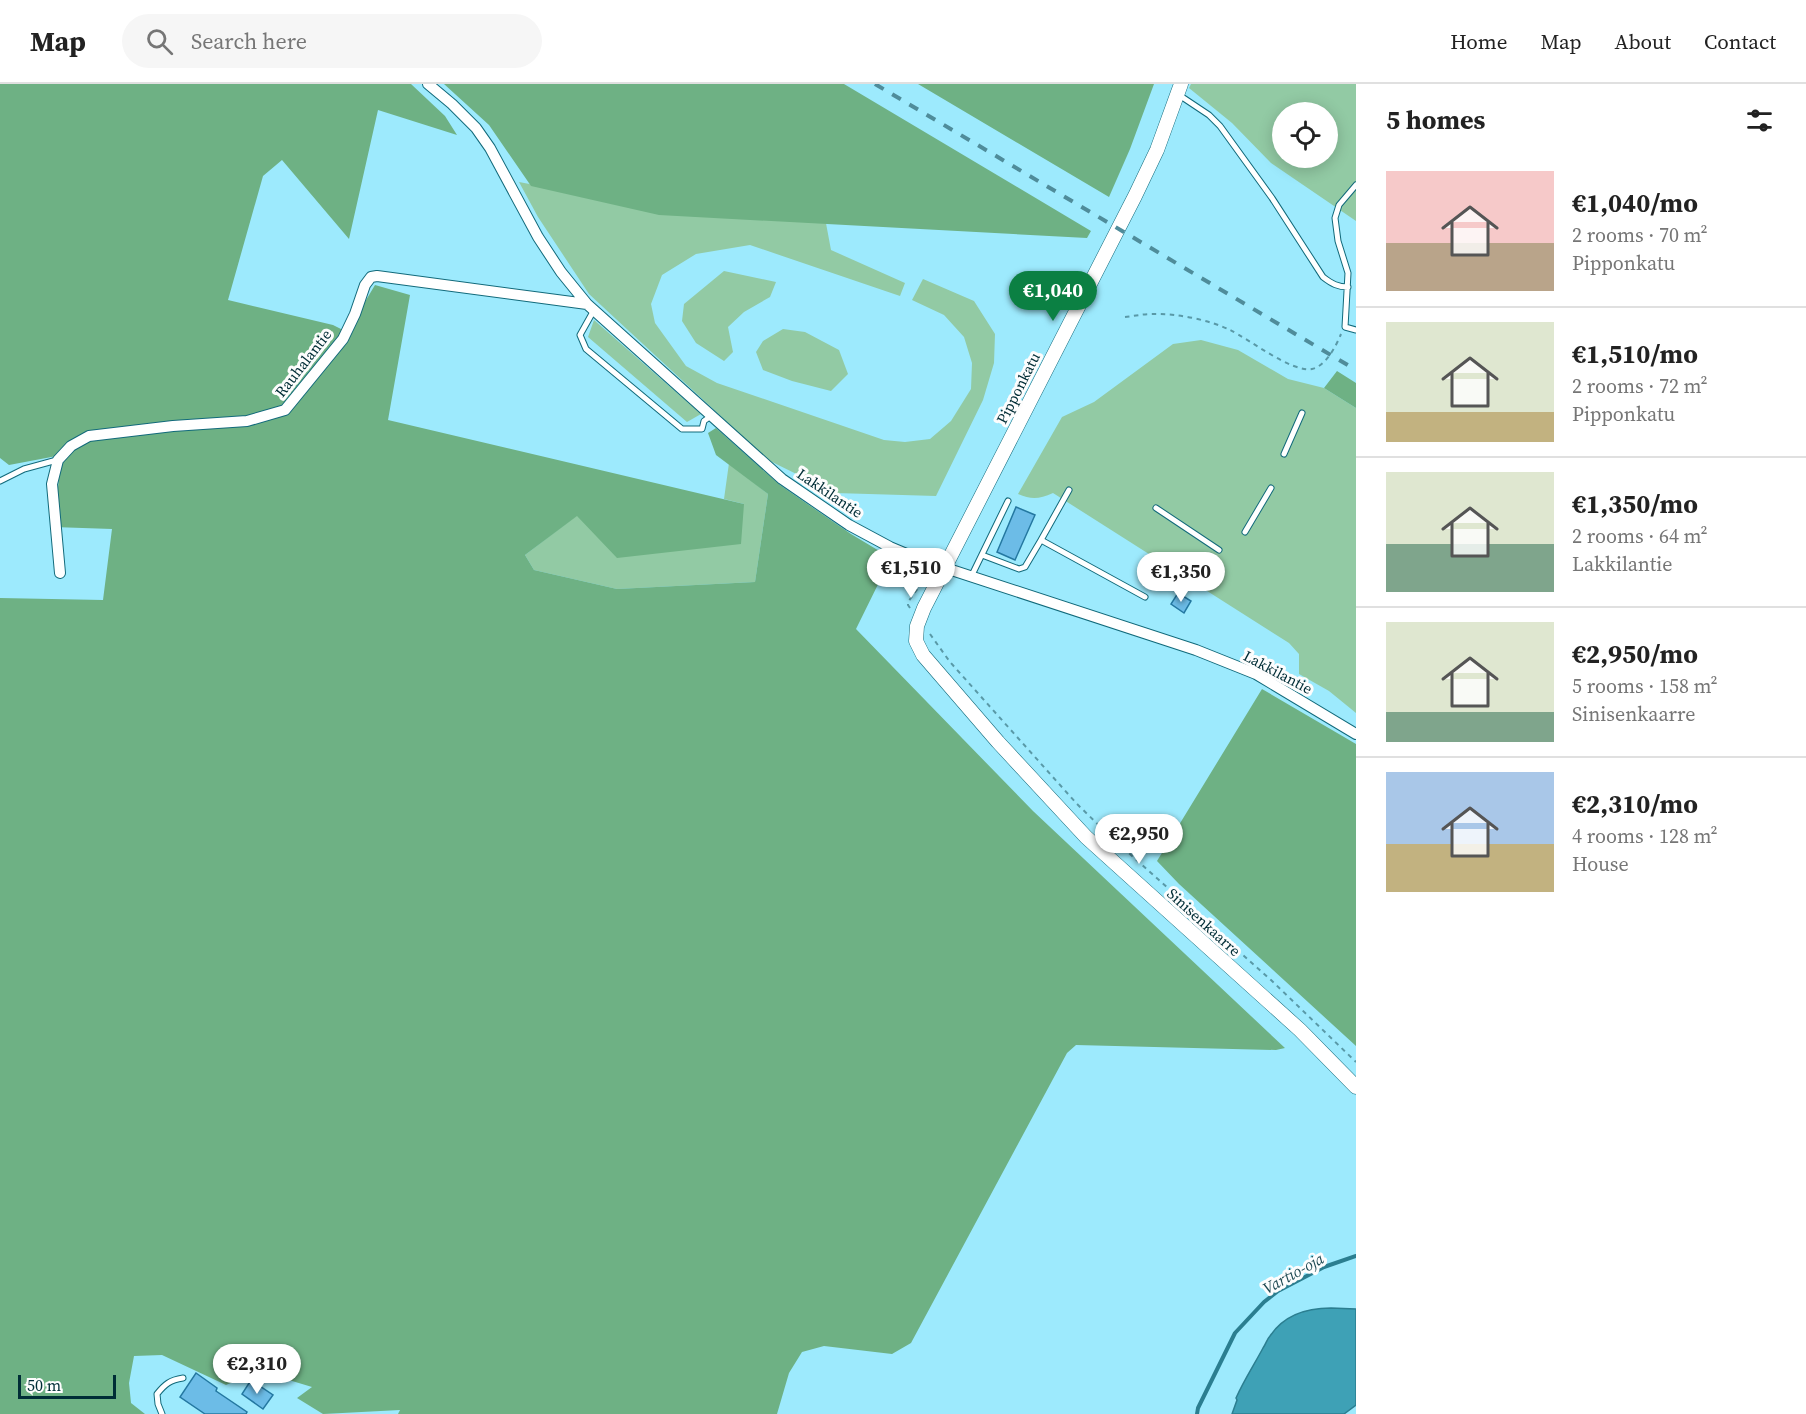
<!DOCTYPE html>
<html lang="en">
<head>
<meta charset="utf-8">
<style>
	:root { --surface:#fff; --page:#f6f6f6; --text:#222; --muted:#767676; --line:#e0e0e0; --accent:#0b8043 }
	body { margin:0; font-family:"Source Serif 4",serif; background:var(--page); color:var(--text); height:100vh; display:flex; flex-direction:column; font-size:22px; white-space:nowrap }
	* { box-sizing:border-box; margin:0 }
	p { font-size:20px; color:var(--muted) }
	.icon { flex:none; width:33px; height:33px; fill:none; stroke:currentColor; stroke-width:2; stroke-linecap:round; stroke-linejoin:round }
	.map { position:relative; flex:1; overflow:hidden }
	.sheet { display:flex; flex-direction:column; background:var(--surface); width:450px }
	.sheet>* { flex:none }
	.fabs { position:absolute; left:1272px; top:18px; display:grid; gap:12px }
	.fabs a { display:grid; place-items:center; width:66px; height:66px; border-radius:50%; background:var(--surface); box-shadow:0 3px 15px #0003; font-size:30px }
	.scale { position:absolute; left:18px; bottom:15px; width:98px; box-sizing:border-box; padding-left:6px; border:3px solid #002d36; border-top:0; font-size:16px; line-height:21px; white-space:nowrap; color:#002d36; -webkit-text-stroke:4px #fdfdfd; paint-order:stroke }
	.price { position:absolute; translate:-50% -51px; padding:0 14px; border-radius:21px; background:#fff; color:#222; font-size:20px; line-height:39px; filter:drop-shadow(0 2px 3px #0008) }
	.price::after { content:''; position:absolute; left:50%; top:36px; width:18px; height:14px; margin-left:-9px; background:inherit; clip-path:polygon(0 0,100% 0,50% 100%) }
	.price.active { background:var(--accent); color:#fff }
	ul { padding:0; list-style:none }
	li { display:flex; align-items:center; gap:18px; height:150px; padding:0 30px }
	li+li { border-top:2px solid var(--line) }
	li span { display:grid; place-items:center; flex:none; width:168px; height:120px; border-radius:0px; color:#555 }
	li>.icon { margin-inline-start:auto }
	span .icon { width:72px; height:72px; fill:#fffc; stroke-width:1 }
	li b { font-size:26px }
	h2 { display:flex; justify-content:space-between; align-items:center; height:72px; padding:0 30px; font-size:26px }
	header { display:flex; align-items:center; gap:36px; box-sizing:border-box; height:84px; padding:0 30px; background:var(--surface); border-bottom:2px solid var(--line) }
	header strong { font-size:28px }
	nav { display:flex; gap:33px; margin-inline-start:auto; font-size:21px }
	.search { width:420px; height:54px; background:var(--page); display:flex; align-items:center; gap:15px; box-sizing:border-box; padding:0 21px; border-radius:33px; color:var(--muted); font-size:22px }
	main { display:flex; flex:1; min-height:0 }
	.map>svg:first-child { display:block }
	.green { fill:#92caa4; fill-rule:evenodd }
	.forest { fill:#6eb184 }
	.water { fill:#3ea1b6; stroke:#2b7e90; stroke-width:1.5 }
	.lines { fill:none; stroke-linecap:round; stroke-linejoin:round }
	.stream { stroke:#2b7e90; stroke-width:4 }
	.building { fill:#6cbce7; stroke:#2478a1; stroke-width:1.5 }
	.service-casing { stroke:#126a7b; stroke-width:7 }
	.minor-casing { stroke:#126a7b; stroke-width:12 }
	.tertiary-casing { stroke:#126a7b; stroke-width:15 }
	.path { stroke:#5999a7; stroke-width:2; stroke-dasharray:4.5 4.5; stroke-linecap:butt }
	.service { stroke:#fff; stroke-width:5 }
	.minor { stroke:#fff; stroke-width:10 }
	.tertiary { stroke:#fff; stroke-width:14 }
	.rail { stroke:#4f8c9a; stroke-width:4; stroke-dasharray:10 10; stroke-linecap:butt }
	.labels { text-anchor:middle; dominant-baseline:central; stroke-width:6; stroke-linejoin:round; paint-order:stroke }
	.street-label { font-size:15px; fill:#002d36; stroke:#fdfdfd }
	.water-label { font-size:16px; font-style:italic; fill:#1f4a53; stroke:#fdfdfd }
</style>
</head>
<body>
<header>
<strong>Map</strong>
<div class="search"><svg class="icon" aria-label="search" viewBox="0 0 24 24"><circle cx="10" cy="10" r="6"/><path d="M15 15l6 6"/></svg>Search here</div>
<nav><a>Home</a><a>Map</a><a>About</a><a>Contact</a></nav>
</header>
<main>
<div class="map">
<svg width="1356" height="1330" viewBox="0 0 1356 1330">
	<rect width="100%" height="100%" fill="#9deafd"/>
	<path class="green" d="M1191,0h165v137l-85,-58 -39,-40 -43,-35zM1282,28h46v46h-46z
		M519,98l136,26 170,10 6,32 74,33 -5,13 -150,-51 -54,9 -34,21 -11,29 4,19 31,43 31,17 167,57 21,2 25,-3 21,-18 20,-32 1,-26 -8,-26 -20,-22 -32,-15 11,-21 51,22 21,33 -1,29 -11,37 -47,96 -101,-3 -67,-33 -179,-166 -51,-77z
		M724,187l52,11 -6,15 -26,15 -16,15 5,25 -9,9 -28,-18 -14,-22 2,-17z
		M594,236l107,94 -14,8 -99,-85z
		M783,245l22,3 34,18 9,24 -17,17 -39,-10 -29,-11 -7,-18 7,-11z
		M1201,256l37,10 50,29 36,9 32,20v305l-27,-22 -30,-17v-20l-10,-11 -236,-150c-14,6 -21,7 -35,1l44,-77 32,-15 79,-58z
		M729,379l39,31 -13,88 -138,7 -83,-19 -9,-15 56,-43 163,-8 -20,-5z"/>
	<path class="forest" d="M0,0h411l34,32 12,19 -79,-25 -29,129 -67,-79 -19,16 -35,124 105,25 14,7 28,-47 35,10 -22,125 356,84 -3,40 -124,14 -40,-42 -52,39 9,15 83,19 138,-7 13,-88 -52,-39 -8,-22 8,-5 64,57 71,49 40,24 -35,71 177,182 252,237 -9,2 -200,-5 -9,8 -156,290 -19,11 -68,-8 -22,6 -13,21 -12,41h-379l2,-4 -77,4 -26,-16 15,-11 -53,-16 -33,14 -64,-30 -28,1 -5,27 2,20 14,11h-145v-816l103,2 9,-71 -59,-2 9,-72 -53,10 -9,-7z
		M444,0h400l247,147 -4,7 -428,-23 -128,-29 -42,-61z
		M918,0h236l-24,65 -21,48z
		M1337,287l19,12v25l-32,-20z
		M1262,605l94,55v302l-177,-162 -22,-23z"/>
	<path class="water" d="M1331,1224l25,1v96l-12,9h-112l5,-14 -1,-2c8,-18 18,-33 27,-50 3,-4 4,-9 7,-12 14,-21 37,-28 61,-28z"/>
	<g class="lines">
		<path class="stream" d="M1197,1330l1,-6 37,-75 29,-31 14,-11 46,-24 32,-11"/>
	</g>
	<path class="building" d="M1016,423l19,8 -20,45 -18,-8z
		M1178,509l13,8 -7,12 -13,-9z
		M196,1289l21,15 -1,3 31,21 -1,2h-41l-25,-17z
		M251,1296l22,15 -10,14 -21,-15z"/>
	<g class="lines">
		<defs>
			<path id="service" d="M1179,11l30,20 11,11 52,72 51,79c9,7 15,10 25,10
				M1356,101l-17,20 -4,13 3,23 10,32 -3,54 11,3
				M594,226l-14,25 6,14 96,80h20l2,-8 7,-5
				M1284,370l18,-41
				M0,397l24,-12 33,-9
				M1156,424l63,42
				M1245,448l26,-44
				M1041,456l28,-50
				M982,471l37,14 6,-2 16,-27 104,57
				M971,493l37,-76
				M162,1330l-4,-10 -1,-10c8,-10 13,-14 26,-16"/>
			<path id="minor" d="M428,0l24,20 24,24 14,20 48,89 23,35 26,32 195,175 67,46 41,22 31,13 275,90 60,24 100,60
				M60,489l-8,-89 6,-24 13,-14 18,-10 84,-10 74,-5 38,-11 58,-71 12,-25 10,-29 6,-8 6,-1 210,28"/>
			<path id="tertiary" d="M1181,0l-24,66 -22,46 -211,412 -7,18 -1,15 7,14 75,87 88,95 214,193 56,57"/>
		</defs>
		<use href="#service" class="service-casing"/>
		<use href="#minor" class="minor-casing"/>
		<use href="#tertiary" class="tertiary-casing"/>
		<path class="path" d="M1125,233c9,-1 18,-3 28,-3 22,-1 57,6 77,16 19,9 62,43 82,39 14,-3 24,-23 29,-35
			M910,524l-2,-3v-3l10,-14
			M930,550l20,28 127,142 37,36 157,140 85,82"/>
		<use href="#service" class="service"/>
		<use href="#minor" class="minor"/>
		<use href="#tertiary" class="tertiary"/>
		<path class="rail" d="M875,0l481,286"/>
	</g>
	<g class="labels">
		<g class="street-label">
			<text transform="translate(303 279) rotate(-52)">Rauhalantie</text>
			<text transform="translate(1018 304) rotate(-63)">Pipponkatu</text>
			<text transform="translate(830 409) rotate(34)">Lakkilantie</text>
			<text transform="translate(1278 588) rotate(28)">Lakkilantie</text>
			<text transform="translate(1204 838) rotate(42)">Sinisenkaarre</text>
		</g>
		<g class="water-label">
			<text transform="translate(1293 1189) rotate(-29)">Vartio-oja</text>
		</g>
	</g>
</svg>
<div class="fabs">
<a><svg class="icon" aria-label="locate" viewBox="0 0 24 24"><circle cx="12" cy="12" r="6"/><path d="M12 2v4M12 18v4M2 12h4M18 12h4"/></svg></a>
</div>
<div class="scale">50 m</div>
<b class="price active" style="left:1053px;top:238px">€1,040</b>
<b class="price" style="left:911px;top:515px">€1,510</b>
<b class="price" style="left:1181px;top:519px">€1,350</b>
<b class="price" style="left:1139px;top:781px">€2,950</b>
<b class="price" style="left:257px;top:1311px">€2,310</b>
</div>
<section class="sheet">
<h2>5 homes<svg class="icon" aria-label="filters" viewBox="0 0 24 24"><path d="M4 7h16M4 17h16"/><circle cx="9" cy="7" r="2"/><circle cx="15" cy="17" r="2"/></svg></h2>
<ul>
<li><span style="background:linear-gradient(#f6c9c9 60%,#b9a48a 0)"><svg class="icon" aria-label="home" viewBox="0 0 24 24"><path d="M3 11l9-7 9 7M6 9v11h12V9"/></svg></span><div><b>€1,040/mo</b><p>2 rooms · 70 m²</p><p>Pipponkatu</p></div></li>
<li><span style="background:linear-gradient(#dfe7d0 75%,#c2b280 0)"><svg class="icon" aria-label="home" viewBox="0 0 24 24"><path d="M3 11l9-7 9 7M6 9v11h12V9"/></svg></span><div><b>€1,510/mo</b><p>2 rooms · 72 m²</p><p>Pipponkatu</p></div></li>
<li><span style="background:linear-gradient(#dfe7d0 60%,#7fa58c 0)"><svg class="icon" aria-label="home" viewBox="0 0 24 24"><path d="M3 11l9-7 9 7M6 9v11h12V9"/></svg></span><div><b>€1,350/mo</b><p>2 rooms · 64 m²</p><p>Lakkilantie</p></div></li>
<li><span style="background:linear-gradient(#dfe7d0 75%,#7fa58c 0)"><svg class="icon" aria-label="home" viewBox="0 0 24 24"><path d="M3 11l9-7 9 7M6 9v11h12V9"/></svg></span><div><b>€2,950/mo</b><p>5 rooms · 158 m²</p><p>Sinisenkaarre</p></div></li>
<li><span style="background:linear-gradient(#a9c7e8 60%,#c2b280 0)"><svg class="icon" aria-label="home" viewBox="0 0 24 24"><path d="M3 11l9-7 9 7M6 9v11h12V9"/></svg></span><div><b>€2,310/mo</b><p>4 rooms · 128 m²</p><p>House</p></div></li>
</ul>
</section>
</main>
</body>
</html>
